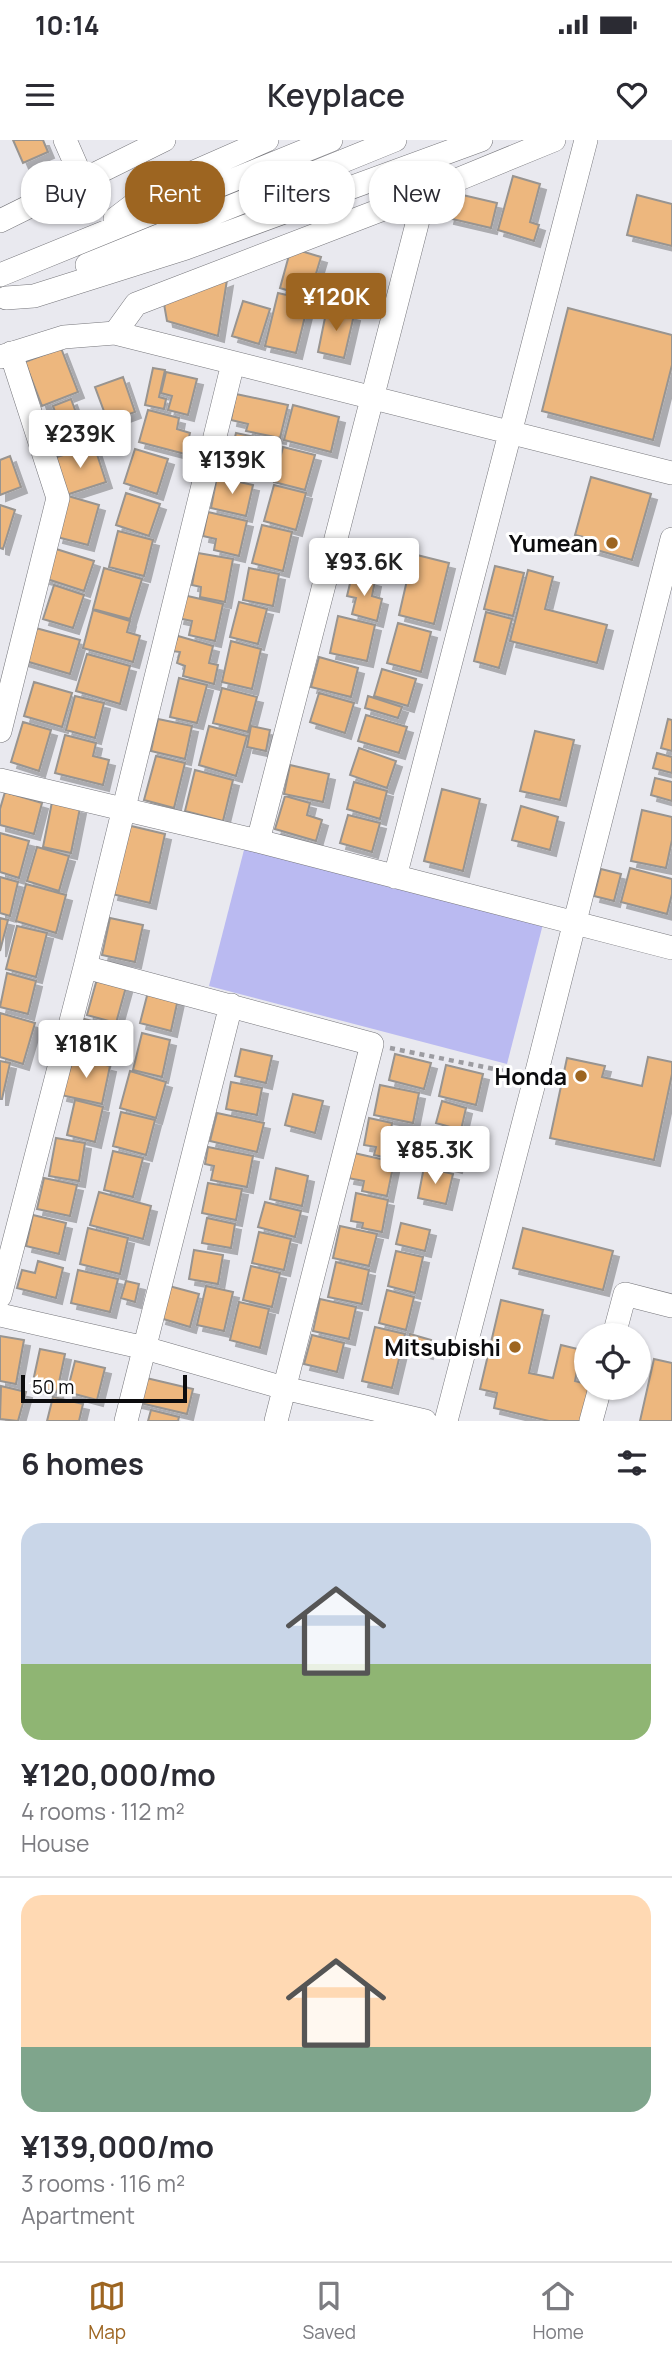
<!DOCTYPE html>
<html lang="en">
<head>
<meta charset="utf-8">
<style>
	:root { --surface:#fff; --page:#f2f2f3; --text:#2b2b33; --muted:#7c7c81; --line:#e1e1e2; --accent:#9d6521 }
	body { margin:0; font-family:Manrope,sans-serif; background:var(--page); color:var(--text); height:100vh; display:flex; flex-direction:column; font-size:26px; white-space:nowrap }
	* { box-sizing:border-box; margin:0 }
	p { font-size:23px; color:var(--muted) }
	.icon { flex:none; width:38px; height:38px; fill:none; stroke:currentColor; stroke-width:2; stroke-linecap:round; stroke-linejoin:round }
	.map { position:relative; height:1281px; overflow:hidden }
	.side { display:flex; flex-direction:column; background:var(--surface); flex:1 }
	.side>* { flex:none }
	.banner { position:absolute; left:21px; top:21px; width:630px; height:63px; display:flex; gap:14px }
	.tools { position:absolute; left:574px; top:1183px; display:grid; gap:14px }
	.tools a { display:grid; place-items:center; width:77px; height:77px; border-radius:50%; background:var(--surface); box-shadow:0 2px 5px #0004; font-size:35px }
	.scale { position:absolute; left:21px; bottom:18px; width:166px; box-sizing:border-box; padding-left:7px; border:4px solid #0c0c0e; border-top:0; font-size:19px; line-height:24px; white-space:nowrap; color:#0c0c0e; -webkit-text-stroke:5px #fff; paint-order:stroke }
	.price { position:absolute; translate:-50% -60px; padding:0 16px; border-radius:7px; background:#fff; color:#222; font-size:23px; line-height:46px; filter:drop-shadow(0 2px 4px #0008) }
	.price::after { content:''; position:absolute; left:50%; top:42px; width:21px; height:16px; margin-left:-10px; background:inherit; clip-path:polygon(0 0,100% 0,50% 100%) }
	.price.selected { background:var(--accent); color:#fff }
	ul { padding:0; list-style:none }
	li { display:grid; align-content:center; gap:14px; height:371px; padding:0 21px }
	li+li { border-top:2px solid var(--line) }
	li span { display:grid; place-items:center; height:217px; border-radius:21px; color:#555 }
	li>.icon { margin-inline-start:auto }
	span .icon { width:126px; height:126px; fill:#fffc; stroke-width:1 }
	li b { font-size:30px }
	h2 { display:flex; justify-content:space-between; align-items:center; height:84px; padding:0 21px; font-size:30px }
	.pill { padding:0 24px; border-radius:28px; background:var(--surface); box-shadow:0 2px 5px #0004; font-size:24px; line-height:63px }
	.pill.selected { background:var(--accent); color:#fff }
	.status { display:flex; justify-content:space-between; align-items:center; height:49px; padding:0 35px; background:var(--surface); direction:ltr }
	.status svg { height:19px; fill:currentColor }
	header { display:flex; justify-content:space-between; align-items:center; height:91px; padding:0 21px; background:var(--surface); font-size:32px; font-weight:600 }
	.dock { display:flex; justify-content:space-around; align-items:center; height:98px; border-top:2px solid var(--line); background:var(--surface); font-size:19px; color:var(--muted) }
	.dock a { display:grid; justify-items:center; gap:4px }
	.dock .selected { color:var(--accent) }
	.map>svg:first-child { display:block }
	.green { fill:#babaf1 }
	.building { fill:#edb77e; stroke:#989490; stroke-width:2; filter:url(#shadow) }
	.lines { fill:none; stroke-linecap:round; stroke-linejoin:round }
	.minor-casing { stroke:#76767b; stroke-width:24 }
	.path { stroke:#9c9ca1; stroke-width:4.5; stroke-dasharray:5 5; stroke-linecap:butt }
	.minor { stroke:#fff; stroke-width:23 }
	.poi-dot { fill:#9d6521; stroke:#fff; stroke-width:2.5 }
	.labels { text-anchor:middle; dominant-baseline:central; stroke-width:6; stroke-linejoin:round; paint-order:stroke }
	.poi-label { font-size:23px; font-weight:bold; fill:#0c0c0e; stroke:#fff; text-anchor:end }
</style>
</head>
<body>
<div class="status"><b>10:14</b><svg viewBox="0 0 49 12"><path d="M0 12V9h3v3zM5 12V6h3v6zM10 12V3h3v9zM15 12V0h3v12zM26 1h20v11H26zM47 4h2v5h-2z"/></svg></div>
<header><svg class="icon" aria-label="menu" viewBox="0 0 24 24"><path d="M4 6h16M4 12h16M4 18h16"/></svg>Keyplace<svg class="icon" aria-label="heart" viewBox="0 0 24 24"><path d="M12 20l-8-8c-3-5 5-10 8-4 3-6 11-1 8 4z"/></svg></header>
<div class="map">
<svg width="672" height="1281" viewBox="0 0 672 1281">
	<defs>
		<filter id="shadow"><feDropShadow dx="6" dy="6" stdDeviation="0" flood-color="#0004"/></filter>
	</defs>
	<rect width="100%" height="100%" fill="#e9e9ef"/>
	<path class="green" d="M245,706l298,78 -36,140 -298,-78z"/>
	<path class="building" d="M13,0h30l5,12 -25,11z
		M513,36l27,8 -10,38 9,3 -5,16 -36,-11z
		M454,53l43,10 -6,25 -43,-10z
		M637,55l35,9v42l-45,-11z
		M291,108l30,9 -12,40 -29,-9z
		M335,137l25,5 -5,24 -25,-6z
		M227,140l-9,56 -51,-15 -3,-17z
		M278,153l31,7 -13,53 -31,-7z
		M243,161l27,8 -11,35 -27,-8z
		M327,168l27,7 -10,43 -26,-6z
		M568,168l104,27v30l-19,75 -111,-29z
		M61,208l17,44 -36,14 -17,-44z
		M153,228l12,2 -6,27 7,2 -2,10 -19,-4z
		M166,232l31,7 -9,36 -20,-5 4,-14 -11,-3z
		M123,237l12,35 -27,10 -13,-35z
		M236,254l52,11 -8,33 -34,-7 2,-7 -17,-4z
		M71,259l10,27 -18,7 -10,-27z
		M293,265l46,12 -8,35 -47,-12z
		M148,270l31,8 -2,11 13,4 -5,21 -46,-12z
		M236,293l23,5 -7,29 -23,-6z
		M94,305l12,37 -40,13 -12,-37z
		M283,307l32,8 -10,35 -31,-8z
		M135,309l33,10 -11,35 -33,-11z
		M10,316l11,31 -21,8v-35z
		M217,337l36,8 -7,31 -35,-8z
		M591,337l60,17 -19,66 -46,-13 2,-9 -13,-3z
		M274,345l32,8 -10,37 -32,-9z
		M126,353l34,11 -11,32 -33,-11z
		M68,356l31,9 -11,40 -31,-8z
		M0,365l15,5 -12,39 -3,-1z
		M208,372l39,9 -8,35 -25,-6 2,-11 -13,-3z
		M262,385l30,7 -9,39 -31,-8z
		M118,391l35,9 -9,36 -35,-9z
		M53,408l41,13 -10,30 -40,-13z
		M198,413l35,6 -8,43 -25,-5 1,-10 -9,-2z
		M413,414l36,9 -15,61 -35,-9z
		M495,426l29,7 -11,43 -29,-7z
		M104,428l38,11 -12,40 -37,-10z
		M249,428l30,6 -6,32 -30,-6z
		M528,430l25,7 -8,32 62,16 -10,38 -87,-22z
		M352,435l23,6 -3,15 10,3 -5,22 -25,-7 4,-16 -9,-2z
		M54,445l30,10 -11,33 -30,-9z
		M183,455l40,9 -8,37 -26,-6 3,-14 -14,-3z
		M239,462l28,7 -9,35 -28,-7z
		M93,470l37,11 -3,11 13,4 -7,26 -50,-14z
		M486,472l26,7 -13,49 -25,-7z
		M338,476l37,9 -8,36 -37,-8z
		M398,483l33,9 -10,40 -34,-9z
		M32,487l48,13 -10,34 -48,-14z
		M178,496l35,10 -4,17 9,2 -4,19 -31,-8 2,-10 -8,-3 3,-11 -8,-1z
		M231,501l30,8 -9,40 -30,-7z
		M87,514l43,12 -10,38 -44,-13z
		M319,517l39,11 -7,29 -40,-10z
		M382,529l34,10 -8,27 -34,-10z
		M179,538l28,7 -10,38 -27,-6z
		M34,542l38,11 -10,34 -38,-11z
		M222,548l35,9 -9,35 -35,-9z
		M319,553l35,10 -9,30 -35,-11z
		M75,556l29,7 -9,35 -29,-8z
		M368,556l34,11 -4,11 -33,-10z
		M366,575l41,12 -8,26 -41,-12z
		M158,579l34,7 -7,33 -34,-8z
		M668,579l4,1v31l-11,-3z
		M23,582l28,8 -12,41 -28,-9z
		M209,586l38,10 -11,40 -37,-11z
		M251,586l19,4 -4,21 -19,-4z
		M535,591l39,9 -14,60 -40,-9z
		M65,595l31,8 -3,13 16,4 -6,25 -48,-12z
		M359,608l37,13 -9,27 -37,-13z
		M657,613l15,4v16l-19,-5z
		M156,616l29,7 -11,45 -30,-8z
		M290,625l39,9 -6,28 -39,-8z
		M195,630l38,10 -10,41 -38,-10z
		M655,638l17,4v19l-21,-6z
		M354,642l33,9 -7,28 -33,-10z
		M442,649l38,10 -17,72 -39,-10z
		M5,652l37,11 -8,31 -34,-9v-16z
		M285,656l25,7 -3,12 15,5 -6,21 -41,-12z
		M52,662l28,6 -9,45 -28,-6z
		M521,666l37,11 -8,33 -38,-10z
		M642,670l30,7v23l-6,28 -35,-7z
		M348,675l32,8 -8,29 -32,-9z
		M127,685l38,9 -15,69 -38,-9z
		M0,693l29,8 -10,37 -19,-6z
		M37,707l32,9 -10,35 -32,-10z
		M630,728l42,11v15l-5,20 -46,-12z
		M601,729l20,5 -7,27 -20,-5z
		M0,737l18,5 -8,34 -10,-3z
		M26,744l40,11 -10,38 -40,-12z
		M0,778l8,2 -8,31z
		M110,778l33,7 -8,37 -33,-7z
		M17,786l30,7 -11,44 -30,-8z
		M7,833l29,8 -8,33 -28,-7z
		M97,839l29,8 -10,36 -29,-8z
		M148,852l30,7 -7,32 -31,-8z
		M0,873l35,10 -12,41 -23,-7z
		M72,876l41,10 -9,36 -23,-5 3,-11 -18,-4z
		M142,893l28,7 -8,37 -29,-7z
		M241,909l31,7 -6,27 -31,-7z
		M395,914l36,9 -7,26 -35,-9z
		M70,916l40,10 -8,38 -41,-9z
		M648,917l24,5v12l-18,86 -104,-22 17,-80 38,8 -3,11 40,9z
		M0,921l10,2 -8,36h-2z
		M446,925l37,9 -7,31 -37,-9z
		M130,931l36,11 -10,36 -36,-10z
		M231,942l31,6 -5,27 -31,-6z
		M380,945l39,8 -6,30 -39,-8z
		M293,954l30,7 -8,32 -30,-8z
		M75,960l28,7 -8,35 -28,-7z
		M442,961l24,7 -5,22 -25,-7z
		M121,972l34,8 -9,35 -33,-9z
		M217,973l47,10 -7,29 -47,-11z
		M369,978l23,5 -1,7 16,3 -5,28 -28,-6 2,-8 -12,-2z
		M430,993l33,8 -7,26 -32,-9z
		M56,998l29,5 -6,38 -30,-5z
		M208,1007l45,9 -6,31 -36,-7 3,-14 -9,-2z
		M113,1011l30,7 -10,39 -29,-7z
		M354,1013l40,9 -7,34 -25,-5 2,-10 -16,-3z
		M424,1027l29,7 -7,30 -28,-6z
		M276,1028l32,8 -6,30 -32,-7z
		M44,1038l33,7 -7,31 -33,-7z
		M208,1043l34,6 -6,31 -34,-7z
		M99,1052l52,14 -8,33 -53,-14z
		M356,1053l32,7 -6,32 -20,-4 1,-5 -12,-2z
		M265,1062l36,9 -6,26 -37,-10z
		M33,1075l33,8 -7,31 -33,-8z
		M207,1078l28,6 -4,24 -29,-5z
		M401,1083l29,7 -5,21 -29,-7z
		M340,1086l37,8 -8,32 -36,-8z
		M88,1088l40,10 -8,36 -40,-10z
		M523,1088l90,23 -10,39 -90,-22z
		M259,1092l32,7 -7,31 -32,-7z
		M194,1110l29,5 -5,29 -29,-5z
		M396,1111l27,6 -8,36 -27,-7z
		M38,1121l25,7 -7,30 -39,-10 5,-18 13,3z
		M336,1122l33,8 -7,34 -34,-7z
		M251,1126l29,7 -8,34 -29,-7z
		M78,1130l40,9 -8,33 -39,-9z
		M126,1141l13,3 -4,18 -14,-4z
		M169,1146l30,8 -9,33 -30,-9z
		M206,1146l27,6 -9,39 -27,-6z
		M387,1150l27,7 -8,33 -27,-7z
		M320,1159l36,8 -7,32 -36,-8z
		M501,1160l42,10 -14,63 24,5 8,-33 25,6v22l-9,-2 -2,10 11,3v4h6l-8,33h-35l-55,-13 3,-15 -17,-4z
		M239,1162l30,7 -9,39 -30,-8z
		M375,1187l30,7 -13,54 -30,-7z
		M410,1194l21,6 -4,13 -21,-6z
		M312,1195l32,8 -7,29 -33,-8z
		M0,1196l24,4 -8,44 -16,-3z
		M40,1209l25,5 -8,38 -25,-6z
		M654,1219l18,4v58h-32z
		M75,1221l30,7 -8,32 -30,-8z
		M142,1237l51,12 -6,25 -51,-12z
		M1,1246l25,6 -8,29 -18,-2z
		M53,1257l30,7 -4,17h-32z
		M151,1270l28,7 -1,4h-30z"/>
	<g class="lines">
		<defs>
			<path id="minor" d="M65,0l18,41
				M115,79l38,-29 114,-50
				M0,81l164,-81
				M87,125l308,-125
				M0,135l331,-135
				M6,158l28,-2 152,-48 295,-108
				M115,193l21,-29 289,-111 129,-53
				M0,217l64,-20 51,-4 557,140
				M0,591l58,-233 -47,-145
				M0,640l258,61 414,107
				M258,701l167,-648
				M395,737l191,-737
				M85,827l287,77 -96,377
				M0,1156l85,-329 148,-604
				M0,1175l145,33 139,40 141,33
				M614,1195l11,-41 47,12
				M126,1281l105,-416
				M446,1281l89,-342 137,-540
				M591,1281l9,-33"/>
		</defs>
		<use href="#minor" class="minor-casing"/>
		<path class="path" d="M390,908l119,24"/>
		<use href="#minor" class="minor"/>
	</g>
	<g class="poi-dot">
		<circle cx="612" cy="403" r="7"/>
		<circle cx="581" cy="936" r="7"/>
		<circle cx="515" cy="1207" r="7"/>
	</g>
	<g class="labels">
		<g class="poi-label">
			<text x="598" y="403">Yumean</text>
			<text x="567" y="936">Honda</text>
			<text x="501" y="1207">Mitsubishi</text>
		</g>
	</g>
</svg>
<div class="tools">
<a><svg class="icon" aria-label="locate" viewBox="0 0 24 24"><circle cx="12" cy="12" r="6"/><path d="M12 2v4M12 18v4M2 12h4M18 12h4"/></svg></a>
</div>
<div class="scale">50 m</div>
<b class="price selected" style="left:336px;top:193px">¥120K</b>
<b class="price" style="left:80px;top:330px">¥239K</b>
<b class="price" style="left:232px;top:356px">¥139K</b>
<b class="price" style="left:364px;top:458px">¥93.6K</b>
<b class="price" style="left:86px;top:940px">¥181K</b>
<b class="price" style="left:435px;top:1046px">¥85.3K</b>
<div class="banner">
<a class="pill">Buy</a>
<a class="pill selected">Rent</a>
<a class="pill">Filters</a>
<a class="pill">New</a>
</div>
</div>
<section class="side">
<h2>6 homes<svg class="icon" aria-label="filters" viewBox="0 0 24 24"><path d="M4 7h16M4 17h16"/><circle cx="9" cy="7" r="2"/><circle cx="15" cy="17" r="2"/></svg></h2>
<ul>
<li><span style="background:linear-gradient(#c9d6e8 65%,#8fb573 0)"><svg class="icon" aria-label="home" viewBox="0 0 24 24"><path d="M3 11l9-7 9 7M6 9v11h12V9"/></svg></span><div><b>¥120,000/mo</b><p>4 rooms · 112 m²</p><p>House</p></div></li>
<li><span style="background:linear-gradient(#ffd9b3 70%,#7fa58c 0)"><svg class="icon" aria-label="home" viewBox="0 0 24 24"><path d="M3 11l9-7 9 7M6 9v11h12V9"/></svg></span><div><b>¥139,000/mo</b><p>3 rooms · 116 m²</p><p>Apartment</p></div></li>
</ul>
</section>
<nav class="dock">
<a class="selected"><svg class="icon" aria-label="map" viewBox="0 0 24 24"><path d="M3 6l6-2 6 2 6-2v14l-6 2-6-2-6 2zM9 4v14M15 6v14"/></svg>Map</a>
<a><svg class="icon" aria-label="saved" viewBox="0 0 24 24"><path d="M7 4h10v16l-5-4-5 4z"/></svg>Saved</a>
<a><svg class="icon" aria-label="home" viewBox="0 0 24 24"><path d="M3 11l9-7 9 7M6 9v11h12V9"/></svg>Home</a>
</nav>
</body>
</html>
